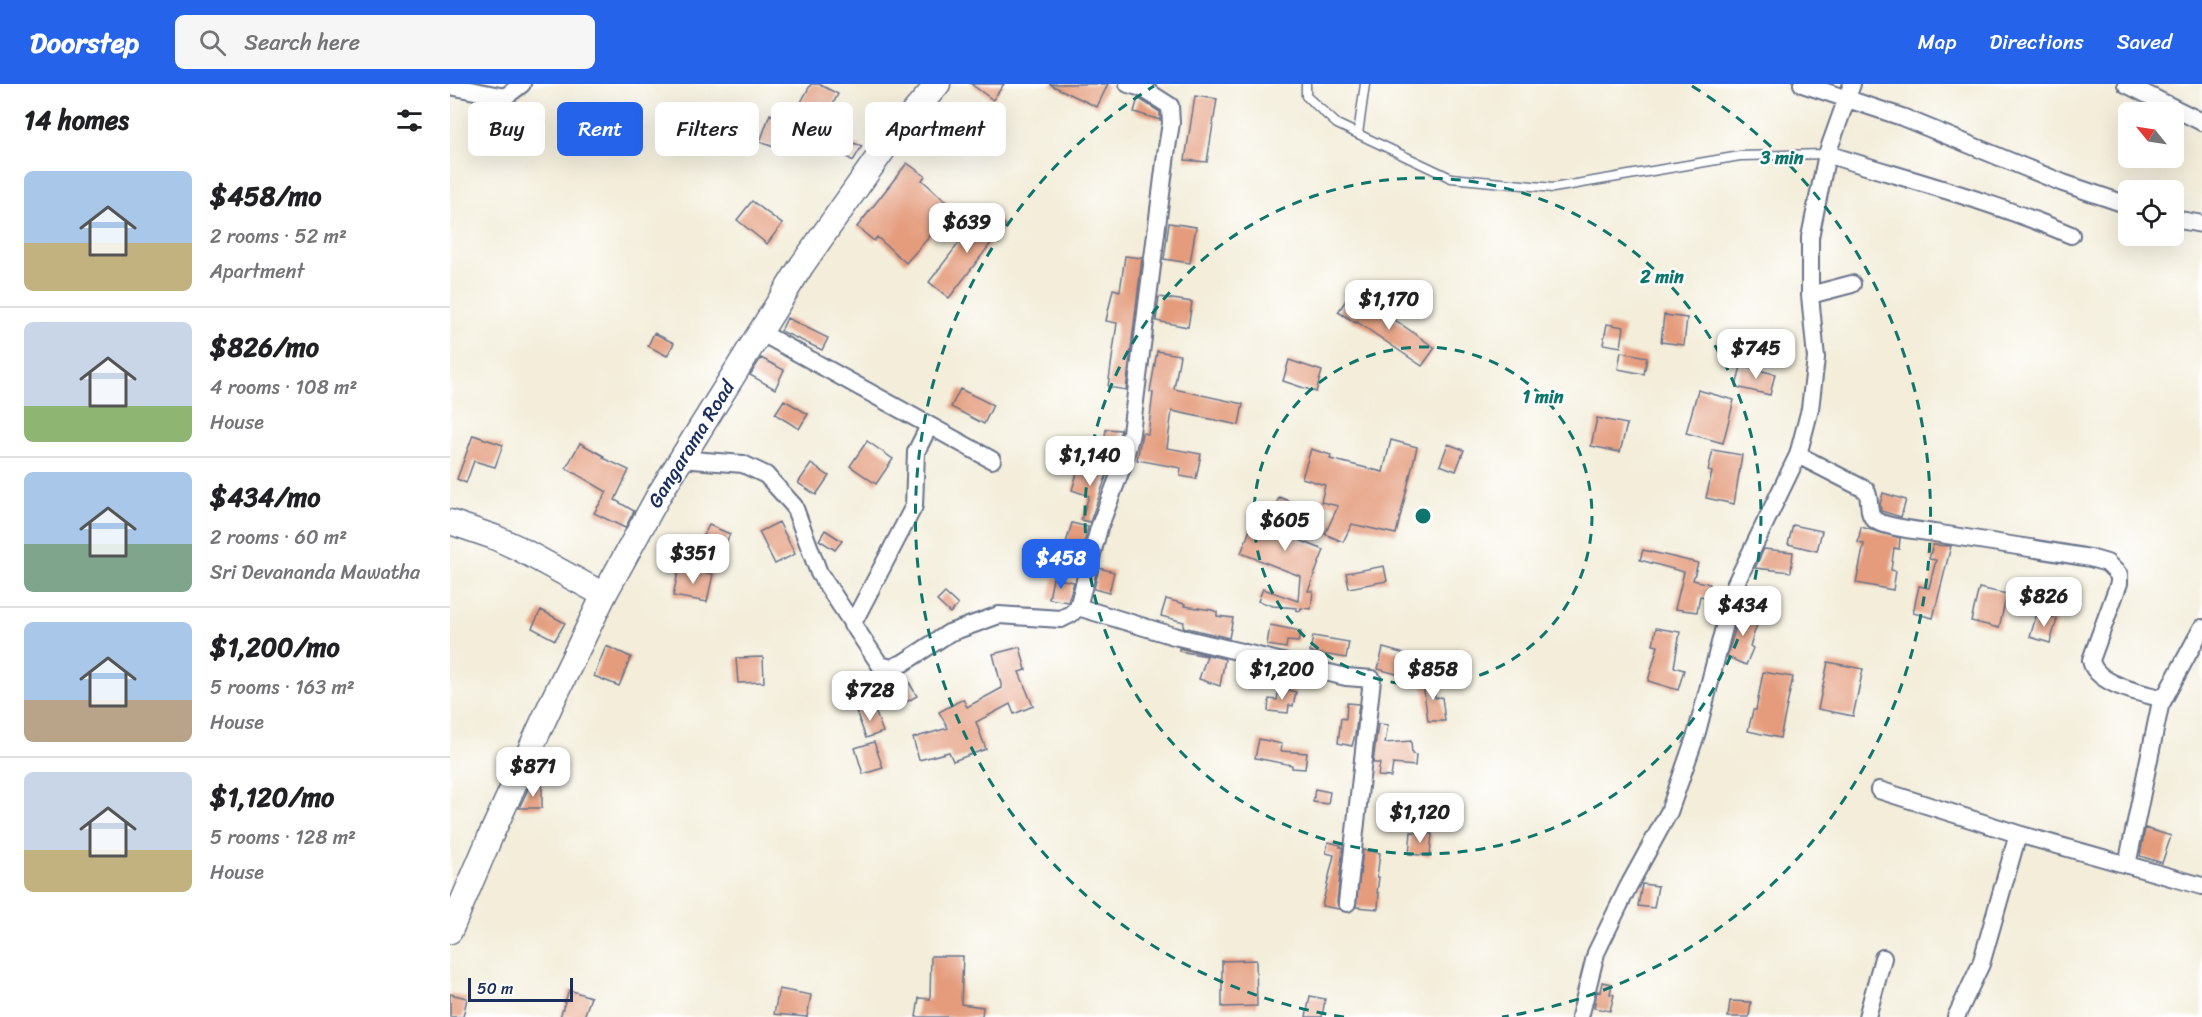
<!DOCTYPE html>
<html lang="en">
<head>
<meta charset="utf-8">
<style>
	:root { --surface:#fff; --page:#f6f6f6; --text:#202124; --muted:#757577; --line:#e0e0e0; --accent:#2563eb }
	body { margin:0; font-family:Sriracha,sans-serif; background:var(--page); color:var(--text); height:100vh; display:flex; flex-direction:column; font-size:22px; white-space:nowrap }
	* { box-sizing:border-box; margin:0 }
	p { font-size:20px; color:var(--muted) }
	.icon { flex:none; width:33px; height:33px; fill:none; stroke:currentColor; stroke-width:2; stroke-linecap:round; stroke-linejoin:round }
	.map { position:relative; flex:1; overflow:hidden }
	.panel { display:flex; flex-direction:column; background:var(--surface); width:450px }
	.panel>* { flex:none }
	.hud { position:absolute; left:18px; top:18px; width:570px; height:54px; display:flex; gap:12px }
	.needle { width:39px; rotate:300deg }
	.controls { position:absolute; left:1668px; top:18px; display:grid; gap:12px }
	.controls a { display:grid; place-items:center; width:66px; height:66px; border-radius:9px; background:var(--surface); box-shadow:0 6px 24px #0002; font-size:30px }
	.scale { position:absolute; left:18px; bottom:15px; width:105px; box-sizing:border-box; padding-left:6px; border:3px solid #1b2f5e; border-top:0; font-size:16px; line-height:21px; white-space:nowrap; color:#1b2f5e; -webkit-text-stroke:4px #fff; paint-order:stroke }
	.price { position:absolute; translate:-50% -51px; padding:0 14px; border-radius:12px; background:#fff; color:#222; font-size:20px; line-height:39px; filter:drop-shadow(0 2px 3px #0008) }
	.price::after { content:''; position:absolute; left:50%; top:36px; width:18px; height:14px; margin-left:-9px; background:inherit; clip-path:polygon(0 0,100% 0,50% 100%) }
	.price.on { background:var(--accent); color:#fff }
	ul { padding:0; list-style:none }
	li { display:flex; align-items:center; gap:18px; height:150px; padding:0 24px }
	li+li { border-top:2px solid var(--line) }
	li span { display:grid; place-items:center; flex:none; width:168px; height:120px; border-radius:9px; color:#555 }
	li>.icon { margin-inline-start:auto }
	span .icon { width:72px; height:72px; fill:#fffc; stroke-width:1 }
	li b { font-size:26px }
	h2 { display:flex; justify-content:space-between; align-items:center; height:72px; padding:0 24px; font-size:26px }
	.tag { padding:0 21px; border-radius:9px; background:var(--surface); box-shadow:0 6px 24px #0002; font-size:21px; line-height:54px }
	.tag.on { background:var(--accent); color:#fff }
	header { display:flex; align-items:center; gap:36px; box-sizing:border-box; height:84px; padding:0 30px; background:var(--accent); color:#fff }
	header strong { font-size:28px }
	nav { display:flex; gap:33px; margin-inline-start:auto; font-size:21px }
	.search { width:420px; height:54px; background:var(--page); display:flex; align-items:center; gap:15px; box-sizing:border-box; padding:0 21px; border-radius:9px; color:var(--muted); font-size:22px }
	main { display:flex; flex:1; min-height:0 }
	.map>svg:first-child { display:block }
	.building { fill:#e49c7d }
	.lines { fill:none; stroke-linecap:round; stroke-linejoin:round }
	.lane-casing { stroke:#677289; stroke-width:11 }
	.street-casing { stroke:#677289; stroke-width:20 }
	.secondary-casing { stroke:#677289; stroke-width:27 }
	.lane { stroke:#fff; stroke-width:8 }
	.street { stroke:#fff; stroke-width:16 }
	.secondary { stroke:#fff; stroke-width:24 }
	.ring { fill:none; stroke:#0f766e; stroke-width:3; stroke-dasharray:10 8 }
	.labels { text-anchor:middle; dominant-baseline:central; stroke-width:4.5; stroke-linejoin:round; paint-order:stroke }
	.street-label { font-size:20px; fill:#1b2f5e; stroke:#fff }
	.centre { fill:#0f766e; stroke:#fff; stroke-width:3 }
	.ring-label { font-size:18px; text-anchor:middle; font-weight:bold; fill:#0f766e; stroke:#fff; stroke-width:4.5; stroke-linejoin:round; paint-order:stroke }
</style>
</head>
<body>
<header>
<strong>Doorstep</strong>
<div class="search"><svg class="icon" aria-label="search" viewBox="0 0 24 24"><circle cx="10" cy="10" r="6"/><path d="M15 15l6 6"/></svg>Search here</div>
<nav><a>Map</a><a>Directions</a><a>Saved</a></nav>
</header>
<main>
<section class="panel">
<h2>14 homes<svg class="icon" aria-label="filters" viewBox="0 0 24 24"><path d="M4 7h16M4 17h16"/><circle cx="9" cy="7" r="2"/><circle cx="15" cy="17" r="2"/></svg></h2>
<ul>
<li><span style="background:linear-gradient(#a9c7e8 60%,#c2b280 0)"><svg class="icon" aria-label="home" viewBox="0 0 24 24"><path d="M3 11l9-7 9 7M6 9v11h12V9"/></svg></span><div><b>$458/mo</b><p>2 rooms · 52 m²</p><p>Apartment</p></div></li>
<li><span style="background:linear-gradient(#c9d6e8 70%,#8fb573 0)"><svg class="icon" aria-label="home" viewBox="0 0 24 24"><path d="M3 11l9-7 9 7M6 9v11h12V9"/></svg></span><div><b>$826/mo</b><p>4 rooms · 108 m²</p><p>House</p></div></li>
<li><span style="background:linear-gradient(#a9c7e8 60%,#7fa58c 0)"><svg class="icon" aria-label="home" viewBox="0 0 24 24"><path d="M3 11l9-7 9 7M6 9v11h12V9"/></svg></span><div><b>$434/mo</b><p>2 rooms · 60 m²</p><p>Sri Devananda Mawatha</p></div></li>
<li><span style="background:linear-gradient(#a9c7e8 65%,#b9a48a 0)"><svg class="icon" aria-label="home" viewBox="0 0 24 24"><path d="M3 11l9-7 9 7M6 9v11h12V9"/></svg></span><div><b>$1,200/mo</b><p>5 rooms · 163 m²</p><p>House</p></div></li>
<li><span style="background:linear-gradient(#c9d6e8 65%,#c2b280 0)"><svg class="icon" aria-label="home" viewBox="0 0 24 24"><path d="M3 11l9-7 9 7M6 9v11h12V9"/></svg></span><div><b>$1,120/mo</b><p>5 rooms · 128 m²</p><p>House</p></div></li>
</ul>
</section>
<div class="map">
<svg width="1752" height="933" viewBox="0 0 1752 933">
	<rect width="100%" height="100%" fill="#fff"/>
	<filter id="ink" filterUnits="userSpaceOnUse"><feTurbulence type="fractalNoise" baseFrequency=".0167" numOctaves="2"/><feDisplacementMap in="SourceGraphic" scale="12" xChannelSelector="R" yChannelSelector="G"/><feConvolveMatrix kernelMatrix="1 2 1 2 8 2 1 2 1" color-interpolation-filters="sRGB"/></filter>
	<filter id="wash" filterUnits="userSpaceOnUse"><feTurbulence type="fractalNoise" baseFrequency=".008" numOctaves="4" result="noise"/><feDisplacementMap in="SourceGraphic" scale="24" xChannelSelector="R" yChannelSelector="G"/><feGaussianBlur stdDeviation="1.35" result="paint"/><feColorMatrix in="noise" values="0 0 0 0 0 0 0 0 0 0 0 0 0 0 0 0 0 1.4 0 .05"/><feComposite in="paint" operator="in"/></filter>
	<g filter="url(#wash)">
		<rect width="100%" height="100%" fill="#f3edd9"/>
		<g id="blocks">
			<path class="building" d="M361,0h8l19,10 -12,24 -26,-14z
				M521,0h33l-11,16z
				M599,0h59l-11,23z
				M745,12l22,3 -10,63 -22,-2z
				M688,14l22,14v8l-26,-8z
				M24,18l31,5 2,30 -32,-3z
				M320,30l30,11 -10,28 -30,-11z
				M388,54l24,8 -9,15 -21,-13z
				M457,79l18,13 -3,4 32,29 -48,54 -29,-26 -3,4 -17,-14z
				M302,117l30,23 -15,20 -30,-24z
				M535,125l20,16 -56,73 -20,-16z
				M719,139l27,4 -6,36 -26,-4z
				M675,172l17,2 -16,132 -18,-3 9,-64 -11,-2 7,-32 7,2z
				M709,213l33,5 -4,25 -32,-6z
				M898,213l23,16 4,-7 60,42 -13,18 -65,-44 -1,1 -18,-11z
				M1214,231l23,3 -3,27 -23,-3z
				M337,234l41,20 -6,12 -41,-19z
				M1157,240l17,3 -3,20 -18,-3z
				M204,249l20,10 -7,13 -19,-10z
				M707,267l23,4 -6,34 69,15 -4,21 -67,-14 -5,37 34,6 -5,25 -16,-3 1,-8 -44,-8 5,-27 6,1 5,-41 -3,-1z
				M1171,268l26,5 -3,17 -26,-5z
				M311,274l23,12 -9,19 -25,-14z
				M839,276l33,11 -6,21 -33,-11z
				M1291,282l34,8 -5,21 -34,-8z
				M510,305l33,16 -9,19 -33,-17z
				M1248,306l36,10 -11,43 -37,-10z
				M334,316l24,14 -9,15 -24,-15z
				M1147,334l30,6 -7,28 -29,-6z
				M656,345l15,1 -4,15 -13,-1z
				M23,351l30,10 -8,22 -21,-6 -8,22 -9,-4z
				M941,356l26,7 -21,87 -44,-10 -9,18 -18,-8 13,-28 -17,-4 4,-17 -23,-7 9,-29 20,6 -1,4 53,13z
				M417,357l26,18 -17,25 -26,-18z
				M130,359l24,13 -1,2 26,12 -14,30 19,11 -9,17 -31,-15 13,-21 -41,-24z
				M998,360l16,6 -8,21 -16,-6z
				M1263,366l29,5 -8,49 -28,-6 6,-26 -4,-1z
				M630,379l28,8 -18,51 -9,-2 8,-24 -17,-6z
				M361,380l18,12 -13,19 -18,-12z
				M1433,409l23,7 -5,17 -20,-6 -1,-7z
				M829,413l30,12 -12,30 27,11 -16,41h5l-2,18 -10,-1 -1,3 -4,-1 1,-2 -24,-2 -15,-5 5,-12 35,12 2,-25 -59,-23 12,-31 14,6z
				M329,438l16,32 -20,10 -16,-32z
				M622,439l16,4 -6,24 -17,-5z
				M259,441l21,9 -7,15 -21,-10z
				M1343,441l29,6 -5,20 -29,-7z
				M1411,443l39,11 -1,11 -5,-1 -3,22 5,1 -3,19 -37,-7 8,-39 -6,-1z
				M375,446l17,11 -7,9 -16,-10z
				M1483,461l18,1 -18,72 -20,-5 6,-27 10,2 7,-28 -7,-1z
				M1314,465l29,3 -2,20 -36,-4z
				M1193,466l55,13 -5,17 17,4 -3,13 -7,-1 -3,16 -22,-3 9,-37 -44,-12z
				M934,482l3,15 -38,7 -3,-15z
				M229,484l34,6 -6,28 -34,-6z
				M649,484l15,4 -5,21 -15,-4z
				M603,494l21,4 -6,20 -19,-3z
				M1529,504l28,6 -8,34 -28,-7z
				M495,509l13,12 -8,8 -13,-12z
				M716,515l19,5 -1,2 28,4 5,2v4l16,2 -4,20 -46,-11 1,-5 -23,-6z
				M1291,525l19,6 -10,31 3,2 -7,17 -19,-8z
				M91,526l24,13 -10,17 -23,-12z
				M1587,529l20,6 -7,24 -20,-6z
				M820,541l31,6 -3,11 -11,-1 -1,7 -19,-3z
				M1206,544l24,4 -6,35 10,3 -6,20 -30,-9 10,-35 -5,-1z
				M863,552l36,6 -3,16 -36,-6z
				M156,562l25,11 -12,29 -25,-10z
				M570,563l6,23 -7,2 14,34 -19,8 -4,-10 -34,18 10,27 -33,12 -4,-9 -30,8 -6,-22 35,-10 -9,-16 24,-13 4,8 35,-19 -9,-34z
				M729,564l46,11 -5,27 -21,-7 8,-23 -28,-5z
				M933,564l26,7 -2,22 -29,-8z
				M313,573l1,25 -26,1 -2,-25z
				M1378,578l35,7 -10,47 -35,-7z
				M1313,588l30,5 -13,61 -32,-7 5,-21h3z
				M983,592l2,22 7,-1 3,24h-17l-6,-44z
				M457,595l10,17 -21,12 -9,-17z
				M829,604l17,4 -3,14 -4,-1 -1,8 -20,-2 1,-12 8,1z
				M897,619l12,1 -4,31 -3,11 -14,-3 3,-25 5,1z
				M423,621l10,27 -17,6 -10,-27z
				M928,640l10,1 -3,18 26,-2 1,13 4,1 -1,11 -22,-2 -2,13 -13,-1 2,-13h-7z
				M809,655l23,5 -1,7 26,2 -2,16 -13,-1v-3l-37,-7z
				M424,658l9,26 -20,6 -8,-26z
				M92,702v22h-23l10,-21z
				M865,705l15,3 -2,12 -15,-2z
				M1695,744l26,8 -9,27 -22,-7z
				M961,748l21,2 -2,22 -21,-2z
				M878,758l13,3 -1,2h3l-6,55 2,7 -17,-3 12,-51 -8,-2z
				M913,766l17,3 -3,24h2l-2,16h2l-1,16 -22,-2z
				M1192,800l16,2 -4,22 -16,-2z
				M481,872h32l-2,48 22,3 -1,10h-66l3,-19 11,1z
				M806,876l1,46 -35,1v-46z
				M1152,898l10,2 -2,10 4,1 -4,16 -16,-3 3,-17 3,1z
				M329,905l32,6 -4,22 -33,-3z
				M119,906l22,7 -7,20h-24z
				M0,910l17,4 -4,19h-13z
				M860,912l15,3 -3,18h-16z
				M1280,917l21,1 -2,15h-21z"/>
		</g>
	</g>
	<g filter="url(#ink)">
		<use href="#blocks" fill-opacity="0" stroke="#677289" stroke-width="1.5"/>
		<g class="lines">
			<defs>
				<path id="lane" d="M856,0v12l31,28 114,54 102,10 187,-32 87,-2
					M908,50l7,-50"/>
				<path id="street" d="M1352,0l100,33 161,66 65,22
					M1676,0l76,38
					M0,2l55,11 17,-13
					M1377,70c82,26 165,47 244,81
					M1724,135l28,5
					M1360,211l42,-11
					M310,248l232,128
					M1348,371l68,35c6,10 0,23 9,30 9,7 47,11 59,13 52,8 104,16 156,25l17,5 12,12v8l-28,77c4,25 51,33 73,39
					M230,375l63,5 23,11 28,31 25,67 61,92 11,3 12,-5 46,-30 50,-18 62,4 10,-5 7,-7 96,29 172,41 26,2 -25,224
					M628,523l21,-79 25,-66 7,-29 35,-279 5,-31 -1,-17 -28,-18 -14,-4
					M402,541l62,-119 2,-54 13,-26
					M1429,706l139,44 184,52
					M1677,781l33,-159 42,-78
					M1130,933l16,-64 32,-66 41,-75 28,-80 38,-147 63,-130 12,-46 6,-51 -6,-63v-58l17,-83 25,-70
					M1417,933l16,-59
					M1506,933l25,-53 37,-130"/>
				<g id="secondary">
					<path d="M0,438l44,15 24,11 86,47"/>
					<path id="s1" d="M0,847l41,-96 61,-133 52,-107 56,-102 142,-228 91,-129 45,-52"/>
				</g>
			</defs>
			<use href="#lane" class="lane-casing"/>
			<use href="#street" class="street-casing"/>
			<use href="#secondary" class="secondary-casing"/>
			<use href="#lane" class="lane"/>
			<use href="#street" class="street"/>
			<use href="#secondary" class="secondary"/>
		</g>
	</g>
	<g class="ring">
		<circle cx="973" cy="432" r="169"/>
		<circle cx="973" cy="432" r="338"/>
		<path d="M894 933A507 507 0 0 1 704 2M1242 2A507 507 0 0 1 1052 933"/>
	</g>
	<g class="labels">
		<g class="street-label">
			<text stroke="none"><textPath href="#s1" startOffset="544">Gangarama Road</textPath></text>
		</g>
	</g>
	<circle cx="973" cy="432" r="9" class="centre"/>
	<g class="ring-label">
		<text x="1332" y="80">3 min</text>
		<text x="1212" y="199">2 min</text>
		<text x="1093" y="319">1 min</text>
	</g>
</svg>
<div class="controls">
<a><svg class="needle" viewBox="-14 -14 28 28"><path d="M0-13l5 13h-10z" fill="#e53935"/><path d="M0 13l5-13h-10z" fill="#757577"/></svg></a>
<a><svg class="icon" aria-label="locate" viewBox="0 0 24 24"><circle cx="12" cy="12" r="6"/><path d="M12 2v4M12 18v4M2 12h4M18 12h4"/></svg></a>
</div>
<div class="scale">50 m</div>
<b class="price" style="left:517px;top:170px">$639</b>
<b class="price" style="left:939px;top:247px">$1,170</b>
<b class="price" style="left:1306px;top:296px">$745</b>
<b class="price" style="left:640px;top:403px">$1,140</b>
<b class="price" style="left:835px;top:468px">$605</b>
<b class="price" style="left:243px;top:501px">$351</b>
<b class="price on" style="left:611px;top:506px">$458</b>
<b class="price" style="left:1594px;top:544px">$826</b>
<b class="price" style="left:1293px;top:553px">$434</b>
<b class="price" style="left:832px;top:617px">$1,200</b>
<b class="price" style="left:983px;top:617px">$858</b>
<b class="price" style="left:420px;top:638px">$728</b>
<b class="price" style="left:83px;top:714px">$871</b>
<b class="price" style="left:970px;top:760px">$1,120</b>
<div class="hud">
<a class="tag">Buy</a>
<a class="tag on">Rent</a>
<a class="tag">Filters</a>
<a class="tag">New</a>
<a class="tag">Apartment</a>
</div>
</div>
</main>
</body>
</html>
